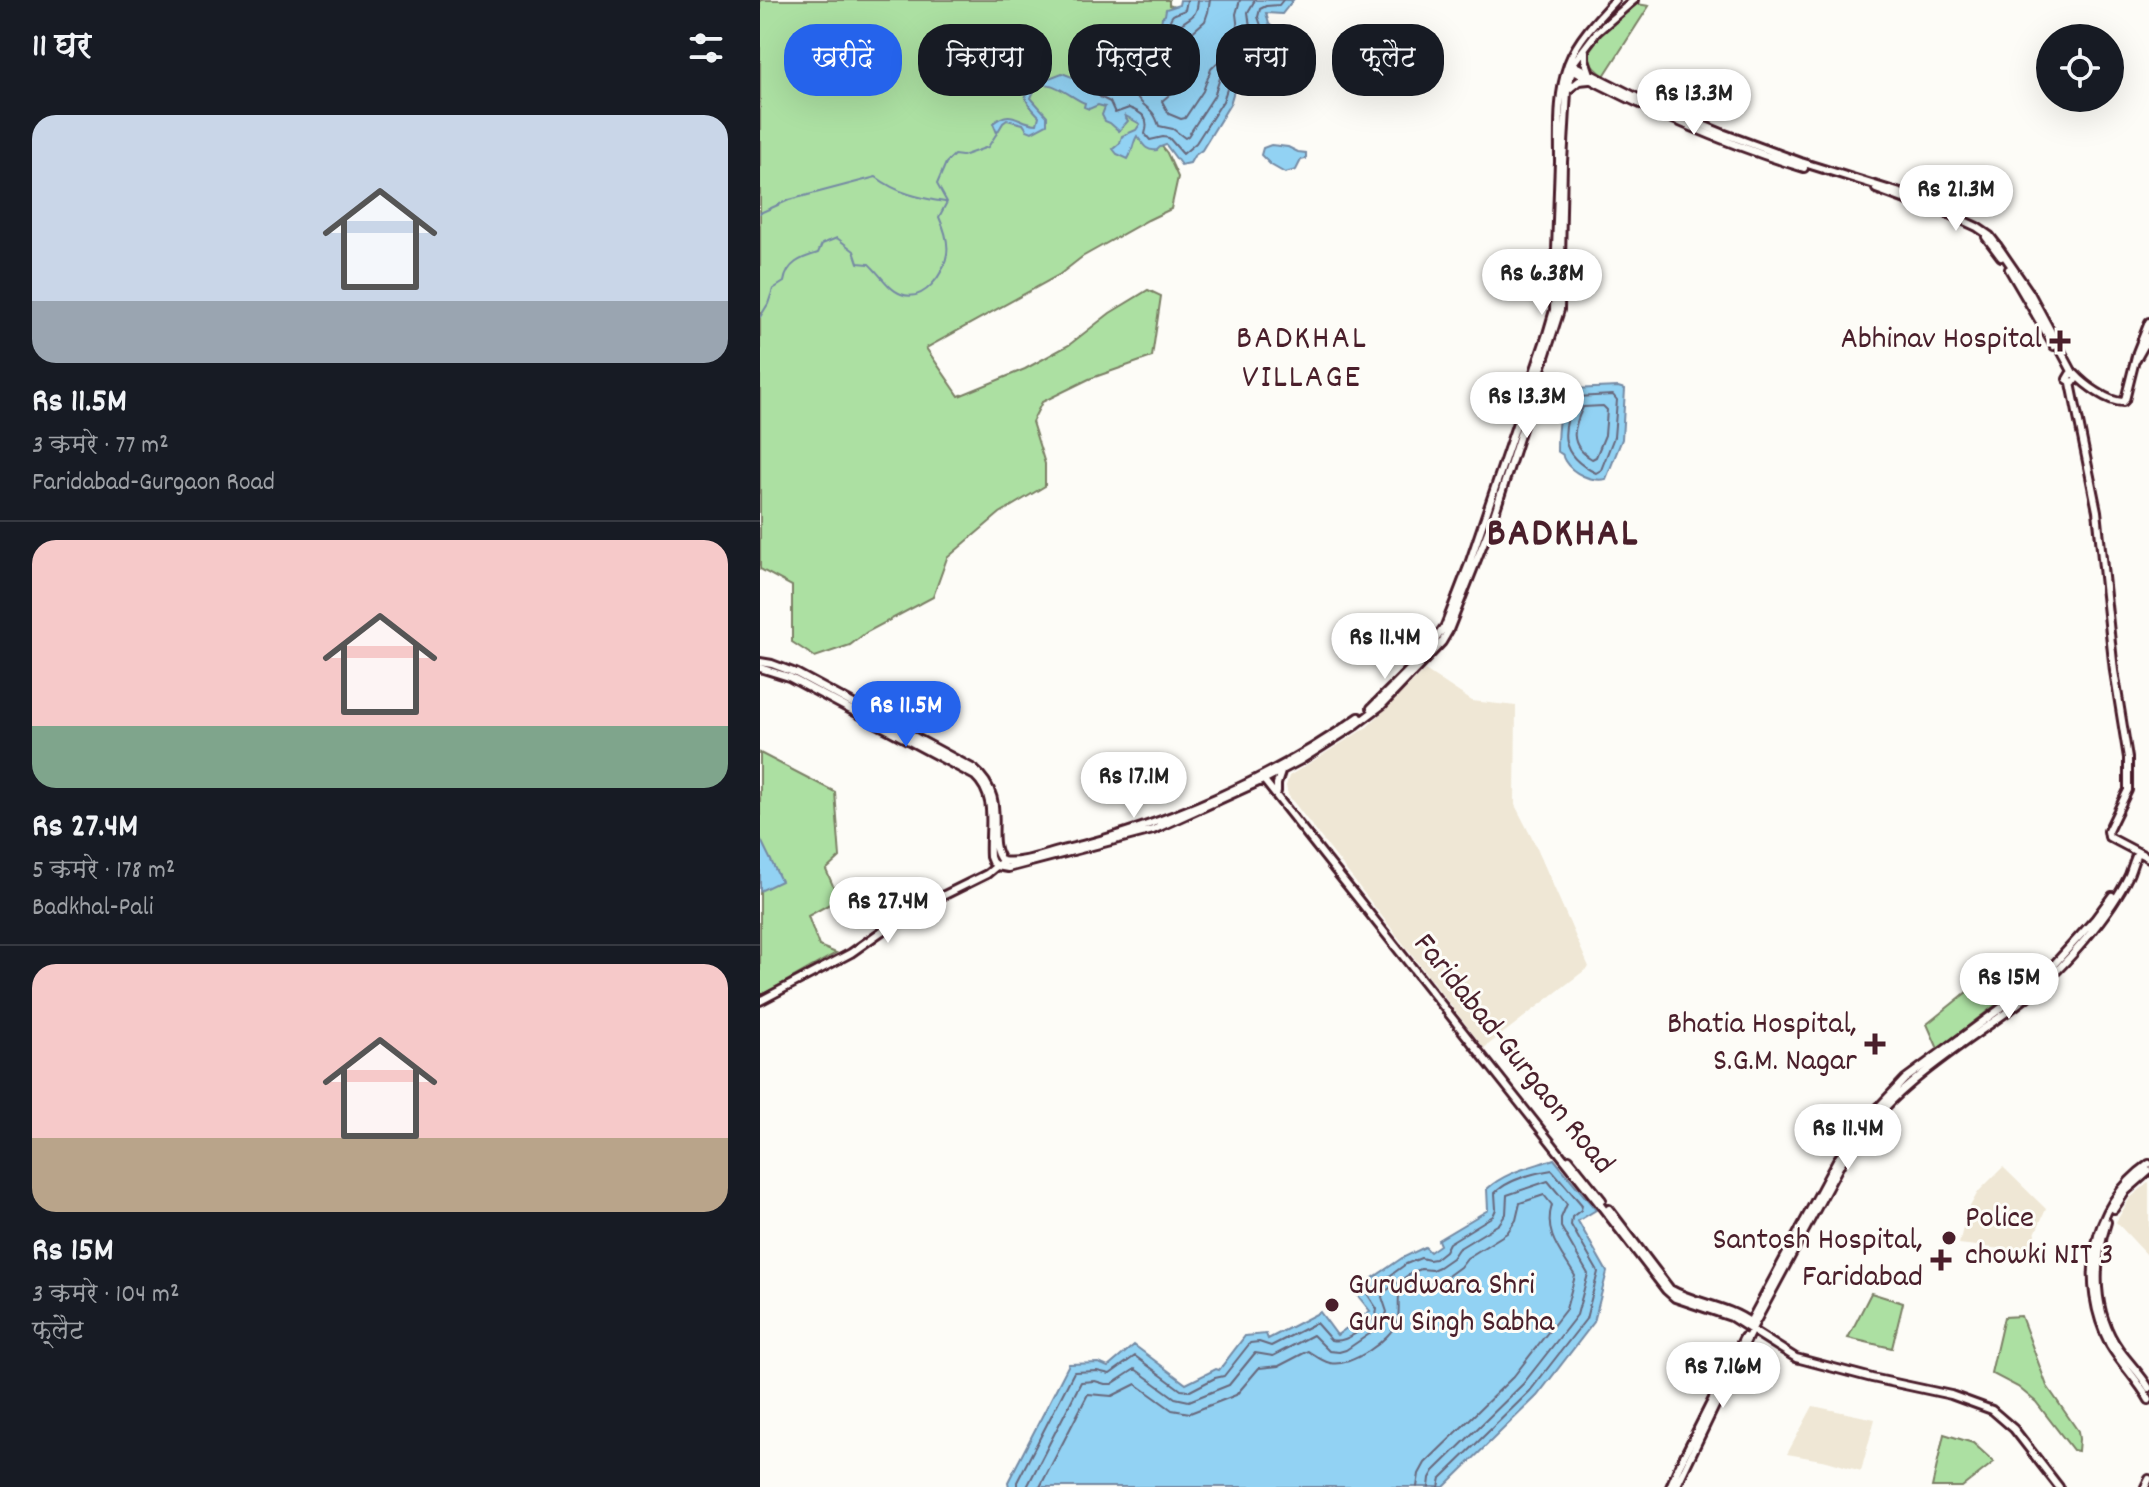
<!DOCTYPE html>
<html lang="hi">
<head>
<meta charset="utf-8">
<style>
	:root { --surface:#171b24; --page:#20242c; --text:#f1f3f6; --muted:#9ea1a6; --line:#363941; --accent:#2563eb }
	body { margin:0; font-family:Dekko,"Playpen Sans Deva",sans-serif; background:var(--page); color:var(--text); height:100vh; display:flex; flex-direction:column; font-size:30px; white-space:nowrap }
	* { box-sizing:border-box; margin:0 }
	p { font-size:26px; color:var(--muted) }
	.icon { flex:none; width:44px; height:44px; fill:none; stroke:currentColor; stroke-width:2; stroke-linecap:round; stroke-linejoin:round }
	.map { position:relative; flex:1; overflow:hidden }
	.drawer { display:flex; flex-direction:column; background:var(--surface); width:760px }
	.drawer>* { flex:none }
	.banner { position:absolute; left:24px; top:24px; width:760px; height:72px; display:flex; gap:16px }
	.fabs { position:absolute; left:1276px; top:24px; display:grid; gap:16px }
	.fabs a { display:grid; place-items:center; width:88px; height:88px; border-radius:50%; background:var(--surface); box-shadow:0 8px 32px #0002; font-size:40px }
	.price { position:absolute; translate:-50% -68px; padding:0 18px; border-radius:28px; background:#fff; color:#222; font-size:26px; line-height:52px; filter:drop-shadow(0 2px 4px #0008) }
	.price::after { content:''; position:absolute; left:50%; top:48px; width:24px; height:18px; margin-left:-12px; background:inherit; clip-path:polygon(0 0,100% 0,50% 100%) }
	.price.on { background:var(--accent); color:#fff }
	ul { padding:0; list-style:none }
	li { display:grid; align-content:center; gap:16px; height:424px; padding:0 32px }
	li+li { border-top:2px solid var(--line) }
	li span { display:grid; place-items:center; height:248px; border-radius:24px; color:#555 }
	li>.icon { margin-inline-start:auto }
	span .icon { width:144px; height:144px; fill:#fffc; stroke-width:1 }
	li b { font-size:34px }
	h2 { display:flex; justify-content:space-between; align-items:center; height:96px; padding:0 32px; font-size:34px }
	.chip { padding:0 28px; border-radius:32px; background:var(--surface); box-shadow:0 8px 32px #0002; font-size:28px; line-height:72px }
	.chip.on { background:var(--accent); color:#fff }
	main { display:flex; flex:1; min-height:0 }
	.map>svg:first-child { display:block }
	.built { fill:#efe7d5 }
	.green { fill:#ace0a2; stroke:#7b8066; stroke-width:2 }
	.water { fill:#92d2f3; stroke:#758aa3; stroke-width:2 }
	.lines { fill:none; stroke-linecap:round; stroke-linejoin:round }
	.shore { stroke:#67677b; stroke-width:2 }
	.stream { stroke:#758aa3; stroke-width:2 }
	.secondary-casing { stroke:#4a1f2b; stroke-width:12 }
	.secondary { stroke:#fdfcf7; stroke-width:6 }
	.poi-dot { fill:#4a1f2b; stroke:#fdfcf7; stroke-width:3 }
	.labels { text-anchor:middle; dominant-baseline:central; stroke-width:6; stroke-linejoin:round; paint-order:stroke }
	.poi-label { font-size:32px; fill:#4a1f2b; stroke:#fdfcf7; text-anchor:end }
	.street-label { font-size:32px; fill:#4a1f2b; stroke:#fdfcf7 }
	.neighbourhood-label { font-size:34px; letter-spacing:2px; fill:#4a1f2b; stroke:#fdfcf7 }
	.district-label { font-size:40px; font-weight:bold; letter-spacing:2px; fill:#4a1f2b; stroke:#fdfcf7 }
</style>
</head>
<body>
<main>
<section class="drawer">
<h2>11 घर<svg class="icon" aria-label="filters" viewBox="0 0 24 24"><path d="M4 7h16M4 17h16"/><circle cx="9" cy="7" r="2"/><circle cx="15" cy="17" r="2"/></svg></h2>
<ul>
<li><span style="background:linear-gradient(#c9d6e8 75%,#9aa5b1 0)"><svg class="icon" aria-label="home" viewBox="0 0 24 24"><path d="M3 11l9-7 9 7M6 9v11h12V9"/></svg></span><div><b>Rs 11.5M</b><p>3 कमरे · 77 m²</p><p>Faridabad-Gurgaon Road</p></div></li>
<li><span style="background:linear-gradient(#f6c9c9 75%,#7fa58c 0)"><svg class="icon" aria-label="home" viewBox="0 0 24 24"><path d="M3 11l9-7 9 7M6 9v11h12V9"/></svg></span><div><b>Rs 27.4M</b><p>5 कमरे · 178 m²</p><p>Badkhal-Pali</p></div></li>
<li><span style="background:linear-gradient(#f6c9c9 70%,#b9a48a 0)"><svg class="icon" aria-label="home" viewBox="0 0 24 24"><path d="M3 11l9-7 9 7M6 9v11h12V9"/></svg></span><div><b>Rs 15M</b><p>3 कमरे · 104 m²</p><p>फ़्लैट</p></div></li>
</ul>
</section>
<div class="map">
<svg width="1389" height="1487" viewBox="0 0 1389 1487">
	<rect width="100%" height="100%" fill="#fdfcf7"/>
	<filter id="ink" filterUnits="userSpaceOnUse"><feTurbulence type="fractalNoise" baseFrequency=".0125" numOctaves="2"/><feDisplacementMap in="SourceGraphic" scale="16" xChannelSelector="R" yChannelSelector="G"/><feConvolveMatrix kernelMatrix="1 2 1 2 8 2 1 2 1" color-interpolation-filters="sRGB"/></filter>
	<g filter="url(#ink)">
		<path class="built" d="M665,670l47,31 44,5 -1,99 20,39 54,123 -105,81 -196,-253 -2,-9 3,-10 78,-49z
			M1243,1167l43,42 -19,43 -68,-8 8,-32 11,-20z
			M1389,1182v75l-33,-35 14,-24z
			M1053,1406l62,13 -14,52 -34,-10 -40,-7z"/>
		<path class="green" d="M0,0h409v5l32,13 -33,28 -45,24 -37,-1 -7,4 7,15 51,27 30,38 11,24 -7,32 -23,11 -66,37 -23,18 -133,73 33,48 66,-27 44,-24 41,-32 38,-23 13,6 -9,61 -63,22 -47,23 -10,20 13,42v22l-45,27 -53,45 -14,39 -66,35 -17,13 -35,12 -23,-15v-56l-32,-17z
			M877,4l12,2 -45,70c-6,-6 -15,-11 -15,-20 0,-18 35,-42 48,-52z
			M0,753l75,39 5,65 -14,13 13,29 -31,17 11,30 17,7 -76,43z
			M1248,959l19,22 -89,68 -11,-25z
			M1111,1293l32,10 -11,45 -44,-10z
			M1261,1316l26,70 31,45 1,8 -1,12 -5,-1 -37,-48 -18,-15 -27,-14 13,-56z
			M1184,1434l29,9 21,19 -32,25h-30z"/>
		<path class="water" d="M420,0h113l-11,14 -16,-1 3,11 6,5c-2,5 -8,17 -12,22l-5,1v5l-6,3 -1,9 -5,7 -10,8 -6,20 -28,46 -8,6 -4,7 -9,2 -15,-20 -6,2 -3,3c-11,2 -14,-6 -20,-14 -4,6 -4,15 -9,23l-11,-5 -4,-5 7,-6 2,-7 14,-6 4,-6 -16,-9 4,6 -9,10 -9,-8 -5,-2 -3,-6 3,-8 -7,-2 -9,4 -5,-2 1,-4c-15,-5 -44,-36 -54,-5l16,18v8l-15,8 -5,-2 -4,-6 -16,-4 -4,3 -6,10 -4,-10c20,-16 24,0 44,1l2,-8c-12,-13 -19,-18 -8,-34h8l23,-9 23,9 5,-2 6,4 6,-5 3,2 4,-1 2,-7 4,1 3,6 12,-1c2,-9 5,-16 15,-14l4,6 5,-2 2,-12 -5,-5 1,-11 7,-5 3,-19 3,-2 1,-6 13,-4z
			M511,145l17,2 10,5 8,1v6l-5,1 -5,10 -11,3 -14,-8 -10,-10 2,-7z
			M858,387l7,2 -3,50 -16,40c-14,3 -33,-5 -41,-18 -6,-10 3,-3 -8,-10 0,-22 1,-45 15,-62z
			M0,838l21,43 -21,10z
			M794,1159l42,51 -18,11 29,51 -13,50 -57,74 -93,91h-435l-1,-5 61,-118 30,-1 9,4 26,-22 52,39 30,-15 3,1 26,-34 21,-2 2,5 52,-27 17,23 33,-24 -16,-20 48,-33 23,-11 5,5 10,-7 -2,-5 50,-30 -1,-21c18,-17 44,-22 67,-30z"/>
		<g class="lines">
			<path class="shore" d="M427,0l-2,10c-4,2 -9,3 -12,5 -6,5 -5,22 -12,32 7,17 3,36 -20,30 -14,20 -29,3 -43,17l2,3 10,5 5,11 14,-5c14,5 21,10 16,26l5,6 13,-3 6,1 14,16 13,-11 27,-42 7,-21 11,-10 4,-14 14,-13 4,-12 -5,-14 2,-8 6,-3 13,-1 4,-5
				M438,0c-1,20 -10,16 -20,27 -1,8 -3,13 -4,19 -4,15 4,32 -15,41 -11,5 -13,0 -22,10 9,14 15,8 22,29l14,3 12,9 3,-2 26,-40 7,-21 12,-11 4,-14 14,-15 -3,-23 7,-12
				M450,0l-2,12 -3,9 -16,14 -7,45 -7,10 -13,11 7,13 12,5 4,-1 18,-27 8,-22 11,-11 5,-15 11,-13 -2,-16 4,-14
				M853,395l4,5 -3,37 -13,33 -5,3c-38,-18 -36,-42 -20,-76z
				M843,406l4,4 -2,25 -9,22 -4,2c-24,-14 -19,-31 -9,-52z
				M257,1487v-5l57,-110 23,-1 13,3 25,-18 46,34 9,1 25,-13 9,-2 26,-33 9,-1 12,4 45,-23 15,17c16,4 34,-13 45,-24l1,-7 -9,-14 1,-4 37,-27 15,-6 8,2 6,-1 10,-8 4,-8 44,-27 3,-7 -1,-16c12,-13 39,-20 57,-23l30,35 -1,5 -9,7 -1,8 27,47 -12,47 -56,72 -89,87 -2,9
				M267,1487l54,-105 14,-1 10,3h7l23,-15 40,29 14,3 40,-16 26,-32 18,3 40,-21 16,16 10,1 7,-2 35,-24 6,-14 -5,-15 1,-4 28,-20 10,-4 11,1 7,-3 13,-9 6,-9 41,-25 7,-10 1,-19 41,-14 19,23 -6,14v9l27,47 -11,41 -54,69 -89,87 -4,7 -1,9
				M280,1487l48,-93 24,2 24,-12 36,26 18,3 46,-18 23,-27 20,-2 29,-15c7,4 13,10 22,12 20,5 61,-23 67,-42 3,-8 1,-17 2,-25l23,-14h11l12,-4 15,-11 7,-9 40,-25 9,-13 4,-17 24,-8 8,10c-9,29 9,47 23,71l-9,33 -52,67 -89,87 -6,11 -2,13"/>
			<path class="stream" d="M0,213l29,-13 87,-23c21,16 43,21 69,25
				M0,317l8,-13 5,-15 11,-7c3,-19 17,-24 34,-29l4,-9 15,-6 17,13 4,12 11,1c10,9 20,26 32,30 23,9 43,-20 46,-40 2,-13 -3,-26 -8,-37l8,-15 -10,-18 9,-21 8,-8 8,1 26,-9 9,-14"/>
			<defs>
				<path id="secondary" d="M825,51v8l5,15
					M811,64l69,35 82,34 79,29 109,34 67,31 13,9 7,9 33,48 43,80
					M808,69l4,1c74,39 152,74 232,98
					M808,90l11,-9 10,-1
					M1116,189l57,21
					M1226,237l15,20
					M1249,269l45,77
					M1376,360l13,-23
					M1317,377l-4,6 -6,-4 3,-5h5c10,11 33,28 48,28l2,-2 12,-48 12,-30
					M1311,383l26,128 17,160 14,87v32l-20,41 1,6 40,21
					M665,654l20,-28 24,-62 78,-230 7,-24c2,-50 3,-99 5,-148 0,-32 -2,-68 9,-98 9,-24 30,-46 47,-64
					M0,662l12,2 24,9 178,96c37,31 9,69 28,92
					M0,668l29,9 186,99c23,21 13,53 15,81l2,5 5,4 11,2 145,-38 110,-50 38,-20 52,-33 29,-22 60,-63 7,-12 44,-111 67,-209 3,-148 4,-71 5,-21 2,-8 23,-30 37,-32
					M611,708l46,-46
					M503,779l335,423 68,88 9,8 56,19 65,41 76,20 79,17 41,15 22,19 45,58
					M517,792v-8l4,-12
					M242,861c19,3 41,-6 60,-11 104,-25 210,-71 297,-133
					M0,1001l91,-48 55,-39 81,-40 12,-10
					M809,1159l33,41
					M1389,1164c-59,41 -71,119 -39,181 11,19 28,35 39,55
					M849,1209l61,80c26,15 57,16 81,34
					M1354,1209l12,-18 23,-20
					M1347,1222c-14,42 -14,90 12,127 9,13 22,25 30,39
					M988,1326l89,-166 37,-48 31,-33 122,-90 21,-18 47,-52 17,-23
					M910,1487l9,-21 65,-129
					M916,1487l78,-162 87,-162c19,-28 42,-56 68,-78 39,-34 83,-60 123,-92 33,-26 79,-80 97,-118 3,-7 5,-16 9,-23
					M1385,1487l4,-8"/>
			</defs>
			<use href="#secondary" class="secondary-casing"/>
			<use href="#secondary" class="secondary"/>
		</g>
	</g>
	<g class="poi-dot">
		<path d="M1296 329h8v8h8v8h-8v8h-8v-8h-8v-8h8z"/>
		<path d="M1111 1032h8v8h8v8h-8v8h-8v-8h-8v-8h8z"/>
		<circle cx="1189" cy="1238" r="8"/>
		<path d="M1177 1248h8v8h8v8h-8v8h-8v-8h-8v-8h8z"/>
		<circle cx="572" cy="1305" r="8"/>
	</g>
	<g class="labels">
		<g class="poi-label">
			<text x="1282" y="341">Abhinav Hospital</text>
			<text x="1097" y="1026">Bhatia Hospital,<tspan x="1097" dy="37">S.G.M. Nagar</tspan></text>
			<text x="1205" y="1220" text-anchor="start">Police<tspan x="1205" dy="37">chowki NIT 3</tspan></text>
			<text x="1163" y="1242">Santosh Hospital,<tspan x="1163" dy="37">Faridabad</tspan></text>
			<text x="588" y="1287" text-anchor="start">Gurudwara Shri<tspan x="588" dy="37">Guru Singh Sabha</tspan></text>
		</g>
		<g class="street-label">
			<text transform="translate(752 1055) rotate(51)">Faridabad-Gurgaon Road</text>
		</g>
		<g class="neighbourhood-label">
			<text x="542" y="340">BADKHAL<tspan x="542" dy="39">VILLAGE</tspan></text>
		</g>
		<g class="district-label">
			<text x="803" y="536">BADKHAL</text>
		</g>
	</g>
</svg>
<div class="fabs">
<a><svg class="icon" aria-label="locate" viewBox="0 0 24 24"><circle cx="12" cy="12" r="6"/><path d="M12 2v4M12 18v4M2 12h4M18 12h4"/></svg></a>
</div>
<b class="price" style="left:934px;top:137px">Rs 13.3M</b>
<b class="price" style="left:1196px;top:233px">Rs 21.3M</b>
<b class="price" style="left:782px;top:317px">Rs 6.38M</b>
<b class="price" style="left:767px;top:440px">Rs 13.3M</b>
<b class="price" style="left:625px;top:681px">Rs 11.4M</b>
<b class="price on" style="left:146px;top:749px">Rs 11.5M</b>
<b class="price" style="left:374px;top:820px">Rs 17.1M</b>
<b class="price" style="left:128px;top:945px">Rs 27.4M</b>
<b class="price" style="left:1249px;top:1021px">Rs 15M</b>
<b class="price" style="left:1088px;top:1172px">Rs 11.4M</b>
<b class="price" style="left:963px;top:1410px">Rs 7.16M</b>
<div class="banner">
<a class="chip on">खरीदें</a>
<a class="chip">किराया</a>
<a class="chip">फ़िल्टर</a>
<a class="chip">नया</a>
<a class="chip">फ़्लैट</a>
</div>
</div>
</main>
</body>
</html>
